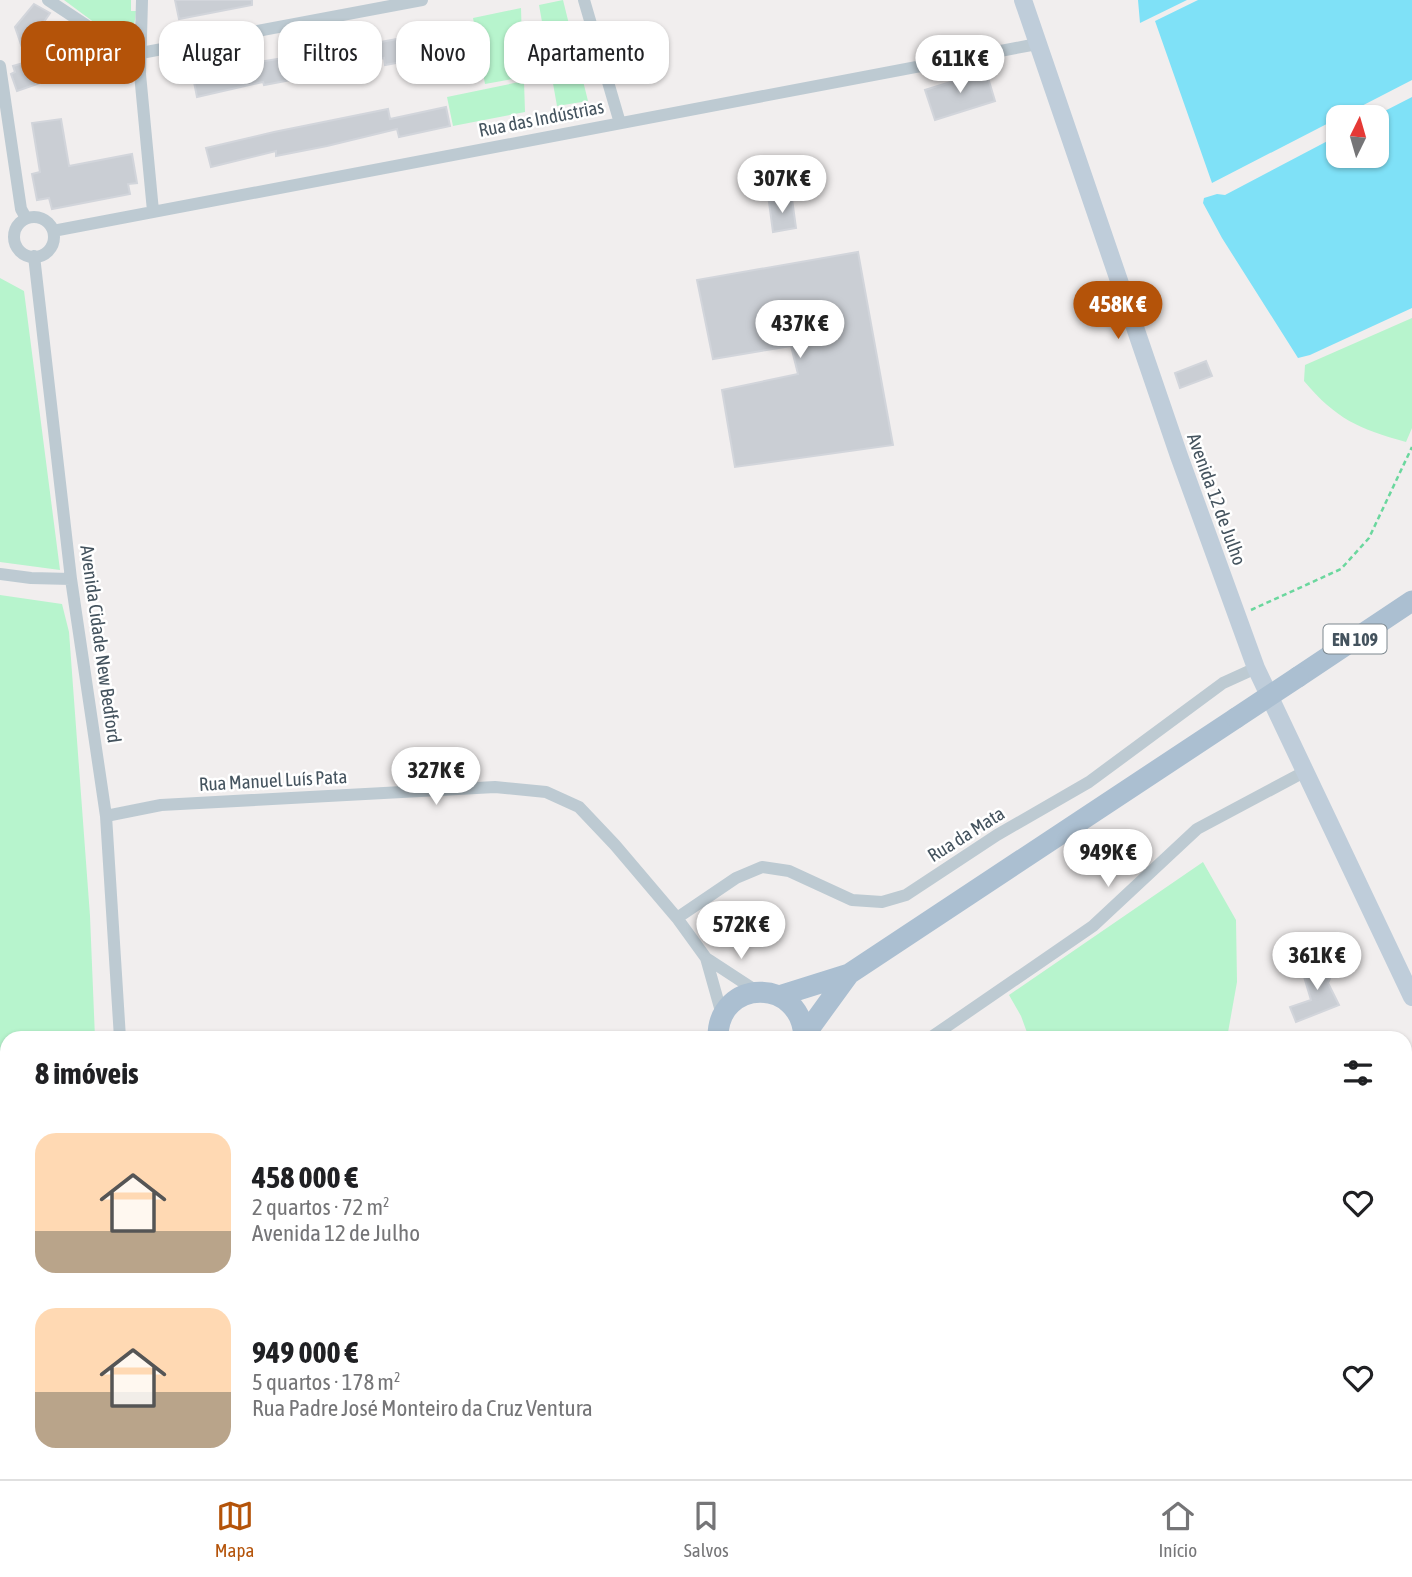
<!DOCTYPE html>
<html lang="pt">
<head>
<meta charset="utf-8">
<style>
	:root { --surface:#fff; --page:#f6f6f6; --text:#202124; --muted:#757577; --line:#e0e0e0; --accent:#b45309 }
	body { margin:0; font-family:"Asap Condensed",sans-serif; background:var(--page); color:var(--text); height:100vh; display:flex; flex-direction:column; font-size:26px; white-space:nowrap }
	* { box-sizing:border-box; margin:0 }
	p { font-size:23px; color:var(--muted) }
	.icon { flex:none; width:38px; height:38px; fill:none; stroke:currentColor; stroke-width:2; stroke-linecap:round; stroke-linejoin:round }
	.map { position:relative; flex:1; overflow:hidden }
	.details { position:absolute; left:0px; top:1031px; width:1412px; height:450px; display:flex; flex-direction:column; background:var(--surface); border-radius:21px 21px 0 0; box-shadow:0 2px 5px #0004 }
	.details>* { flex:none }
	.top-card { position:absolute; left:21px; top:21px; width:700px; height:63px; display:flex; gap:14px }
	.needle { width:46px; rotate:5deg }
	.controls { position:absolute; left:1326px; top:105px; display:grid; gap:14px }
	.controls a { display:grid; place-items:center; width:63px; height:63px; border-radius:14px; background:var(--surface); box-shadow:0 2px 5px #0004; font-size:35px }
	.price { position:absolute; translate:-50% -60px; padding:0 16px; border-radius:24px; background:#fff; color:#222; font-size:23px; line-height:46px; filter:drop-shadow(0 2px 4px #0008) }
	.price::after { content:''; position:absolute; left:50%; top:42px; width:21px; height:16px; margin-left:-10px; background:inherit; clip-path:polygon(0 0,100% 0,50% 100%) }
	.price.on { background:var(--accent); color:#fff }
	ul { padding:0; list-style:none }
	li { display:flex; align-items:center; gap:21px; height:175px; padding:0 35px }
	li span { display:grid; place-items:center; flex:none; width:196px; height:140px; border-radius:21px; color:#555 }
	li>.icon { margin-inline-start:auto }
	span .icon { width:84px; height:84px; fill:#fffc; stroke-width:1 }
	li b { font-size:30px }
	h2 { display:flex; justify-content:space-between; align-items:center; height:84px; padding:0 35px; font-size:30px }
	.chip { padding:0 24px; border-radius:21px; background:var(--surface); box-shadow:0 2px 5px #0004; font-size:24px; line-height:63px }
	.chip.on { background:var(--accent); color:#fff }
	.menu { display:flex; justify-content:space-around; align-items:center; height:98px; border-top:2px solid var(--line); background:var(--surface); font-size:19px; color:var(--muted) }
	.menu a { display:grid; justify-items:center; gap:4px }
	.menu .on { color:var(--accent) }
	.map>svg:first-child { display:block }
	.green { fill:#b7f4cd }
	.water { fill:#7fe1f7 }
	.building { fill:#caced4; stroke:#d2d5db; stroke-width:2 }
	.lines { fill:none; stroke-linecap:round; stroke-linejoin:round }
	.path { stroke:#6bd79e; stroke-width:2.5; stroke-dasharray:5 3.5; stroke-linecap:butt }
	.street { stroke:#bdcad2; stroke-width:12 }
	.secondary { stroke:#bfcdda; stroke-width:18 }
	.primary { stroke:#abbfd1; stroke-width:21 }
	.primary-bridge { stroke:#abbfd1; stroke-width:21 }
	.labels { text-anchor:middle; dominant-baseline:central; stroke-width:5; stroke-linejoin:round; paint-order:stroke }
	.shield { fill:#fff; stroke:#7c878e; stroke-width:2 }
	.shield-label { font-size:18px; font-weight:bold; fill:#44535e }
	.street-label { font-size:19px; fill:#44535e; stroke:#fff }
</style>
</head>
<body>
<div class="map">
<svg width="1412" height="1479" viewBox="0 0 1412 1479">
	<rect width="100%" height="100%" fill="#f1eeee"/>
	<path class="green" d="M64,0h67v11h5c-1,17 -6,30 -25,24z
		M563,0l25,101 -31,5 -18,-101z
		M521,8l2,69 -38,7 -12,-66z
		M524,81l1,31 -72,14 -6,-29z
		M0,278l24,13 36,279 -60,-8z
		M1412,318v110l-6,14c-47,-13 -70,-23 -102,-61l1,-16z
		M0,595l62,9 7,28 21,284 5,122h-88v436h105v5h-112z
		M1203,862l33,58 1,62 -10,56h-198l-8,-22 -12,-21z"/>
	<path class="water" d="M1138,0h49l-47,23z
		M1198,0h214v80l-200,103 -57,-162z
		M1412,97v211l-102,47 -12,3 -76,-120 -19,-35 1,-5 13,-4 8,1 114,-60v21h38v-39h-4z"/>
	<path class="building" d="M175,0h77v5l-73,14z
		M34,4l16,9 -13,19 26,-9 6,18 10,-4 9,23 -6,2 2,6 -67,23 -6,-17 4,-2 -2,-6 14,-4 -12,-35z
		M430,33l4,23 -49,9 -1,-7 -72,18 -48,9 -1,-3 -66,15 -4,-20 66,-15 49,-8 66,-16 1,5z
		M986,71l9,30 -60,19 -10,-30z
		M446,107l4,19 -51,11 -2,-8 -70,17 -51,10v-5l-65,16 -5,-19 68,-16 114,-23 2,10z
		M61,119l8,47 63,-12 5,29 -9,1 2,10 -78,15 -3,-11 -12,2 -5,-26 8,-2 -8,-49z
		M792,199l4,29 -23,4 -4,-30z
		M858,252l35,193 -158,22 -13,-77 76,-16 -7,-28 -78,13 -16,-79z
		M1206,361l6,15 -32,12 -5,-15z
		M1338,960l-10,23 11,22 -43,17 -6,-15 21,-7 -9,-30z"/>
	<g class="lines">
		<path class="path" d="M1251,610l90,-41 28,-31 43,-91"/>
		<path class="street" d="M48,0l44,29 48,45
			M142,0l-2,74 13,137
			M584,0l36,123
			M141,53l281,-53
			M0,66l21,143 5,9
			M14 237a20 20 0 1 1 40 0a20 20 0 1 1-40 0Z
			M53,231l984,-187
			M34,256l37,323 35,237 14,222
			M0,574l31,4 40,1
			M106,816l55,-11 334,-18 51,5 33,15 36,38 62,73 29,40 16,57
			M677,918l59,-40 26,-11 27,4 63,29 30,2 24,-7 91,-60 92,-53 134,-99 33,-15
			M706,958l52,34
			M930,1038l163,-112 104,-97 107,-57
			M148,1474l1,5
			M1013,1474l3,5
			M839,1479l2,-5"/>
		<path class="secondary" d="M1023,0l156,456 77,212 156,329"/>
		<path class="primary" d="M1298,677l114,-76
			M779,996l70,-22 387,-256
			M804,1036l45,-62
			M718,1038c-1,-60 84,-62 86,0
			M330,1479l4,-5"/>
		<path class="primary-bridge" d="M1236,718l62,-41"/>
	</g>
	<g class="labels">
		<rect class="shield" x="1323.5" y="624.5" width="63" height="29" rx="5"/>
		<g class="shield-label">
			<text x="1355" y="639">EN 109</text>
		</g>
		<g class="street-label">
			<text transform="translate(541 118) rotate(-11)">Rua das Indústrias</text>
			<text transform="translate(1217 499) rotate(70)">Avenida 12 de Julho</text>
			<text transform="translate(101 644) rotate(82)">Avenida Cidade New Bedford</text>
			<text transform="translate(273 780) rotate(-3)">Rua Manuel Luís Pata</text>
			<text transform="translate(966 834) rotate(-32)">Rua da Mata</text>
		</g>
	</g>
</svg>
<div class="controls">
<a><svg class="needle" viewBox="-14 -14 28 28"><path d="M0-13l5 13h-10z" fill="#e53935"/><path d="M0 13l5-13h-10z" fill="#757577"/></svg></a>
</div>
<b class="price" style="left:960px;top:95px">611K €</b>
<b class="price" style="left:782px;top:215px">307K €</b>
<b class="price on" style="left:1118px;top:341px">458K €</b>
<b class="price" style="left:800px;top:360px">437K €</b>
<b class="price" style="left:436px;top:807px">327K €</b>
<b class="price" style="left:1108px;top:889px">949K €</b>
<b class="price" style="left:741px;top:961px">572K €</b>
<b class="price" style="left:1317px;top:992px">361K €</b>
<div class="top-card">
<a class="chip on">Comprar</a>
<a class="chip">Alugar</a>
<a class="chip">Filtros</a>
<a class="chip">Novo</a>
<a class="chip">Apartamento</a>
</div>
<section class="details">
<h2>8 imóveis<svg class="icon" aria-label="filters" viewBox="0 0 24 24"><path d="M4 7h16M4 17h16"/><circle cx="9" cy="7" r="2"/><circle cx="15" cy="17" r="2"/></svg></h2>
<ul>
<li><span style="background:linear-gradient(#ffd9b3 70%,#b9a48a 0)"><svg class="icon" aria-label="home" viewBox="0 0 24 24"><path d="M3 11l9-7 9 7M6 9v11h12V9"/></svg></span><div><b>458 000 €</b><p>2 quartos · 72 m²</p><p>Avenida 12 de Julho</p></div><svg class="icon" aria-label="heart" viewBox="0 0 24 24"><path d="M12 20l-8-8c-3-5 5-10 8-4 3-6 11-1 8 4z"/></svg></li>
<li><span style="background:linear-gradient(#ffd9b3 60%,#b9a48a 0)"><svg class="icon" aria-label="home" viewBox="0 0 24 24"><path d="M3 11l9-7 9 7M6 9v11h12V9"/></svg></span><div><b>949 000 €</b><p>5 quartos · 178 m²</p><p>Rua Padre José Monteiro da Cruz Ventura</p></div><svg class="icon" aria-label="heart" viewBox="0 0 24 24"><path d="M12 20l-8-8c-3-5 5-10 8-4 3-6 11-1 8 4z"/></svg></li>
</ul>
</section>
</div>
<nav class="menu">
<a class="on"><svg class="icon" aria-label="map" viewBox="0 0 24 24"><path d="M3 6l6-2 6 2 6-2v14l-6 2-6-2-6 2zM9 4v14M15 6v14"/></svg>Mapa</a>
<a><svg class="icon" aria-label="saved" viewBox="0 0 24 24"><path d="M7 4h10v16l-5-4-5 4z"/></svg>Salvos</a>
<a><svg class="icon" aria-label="home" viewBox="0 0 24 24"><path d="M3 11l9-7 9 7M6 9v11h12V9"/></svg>Início</a>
</nav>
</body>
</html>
